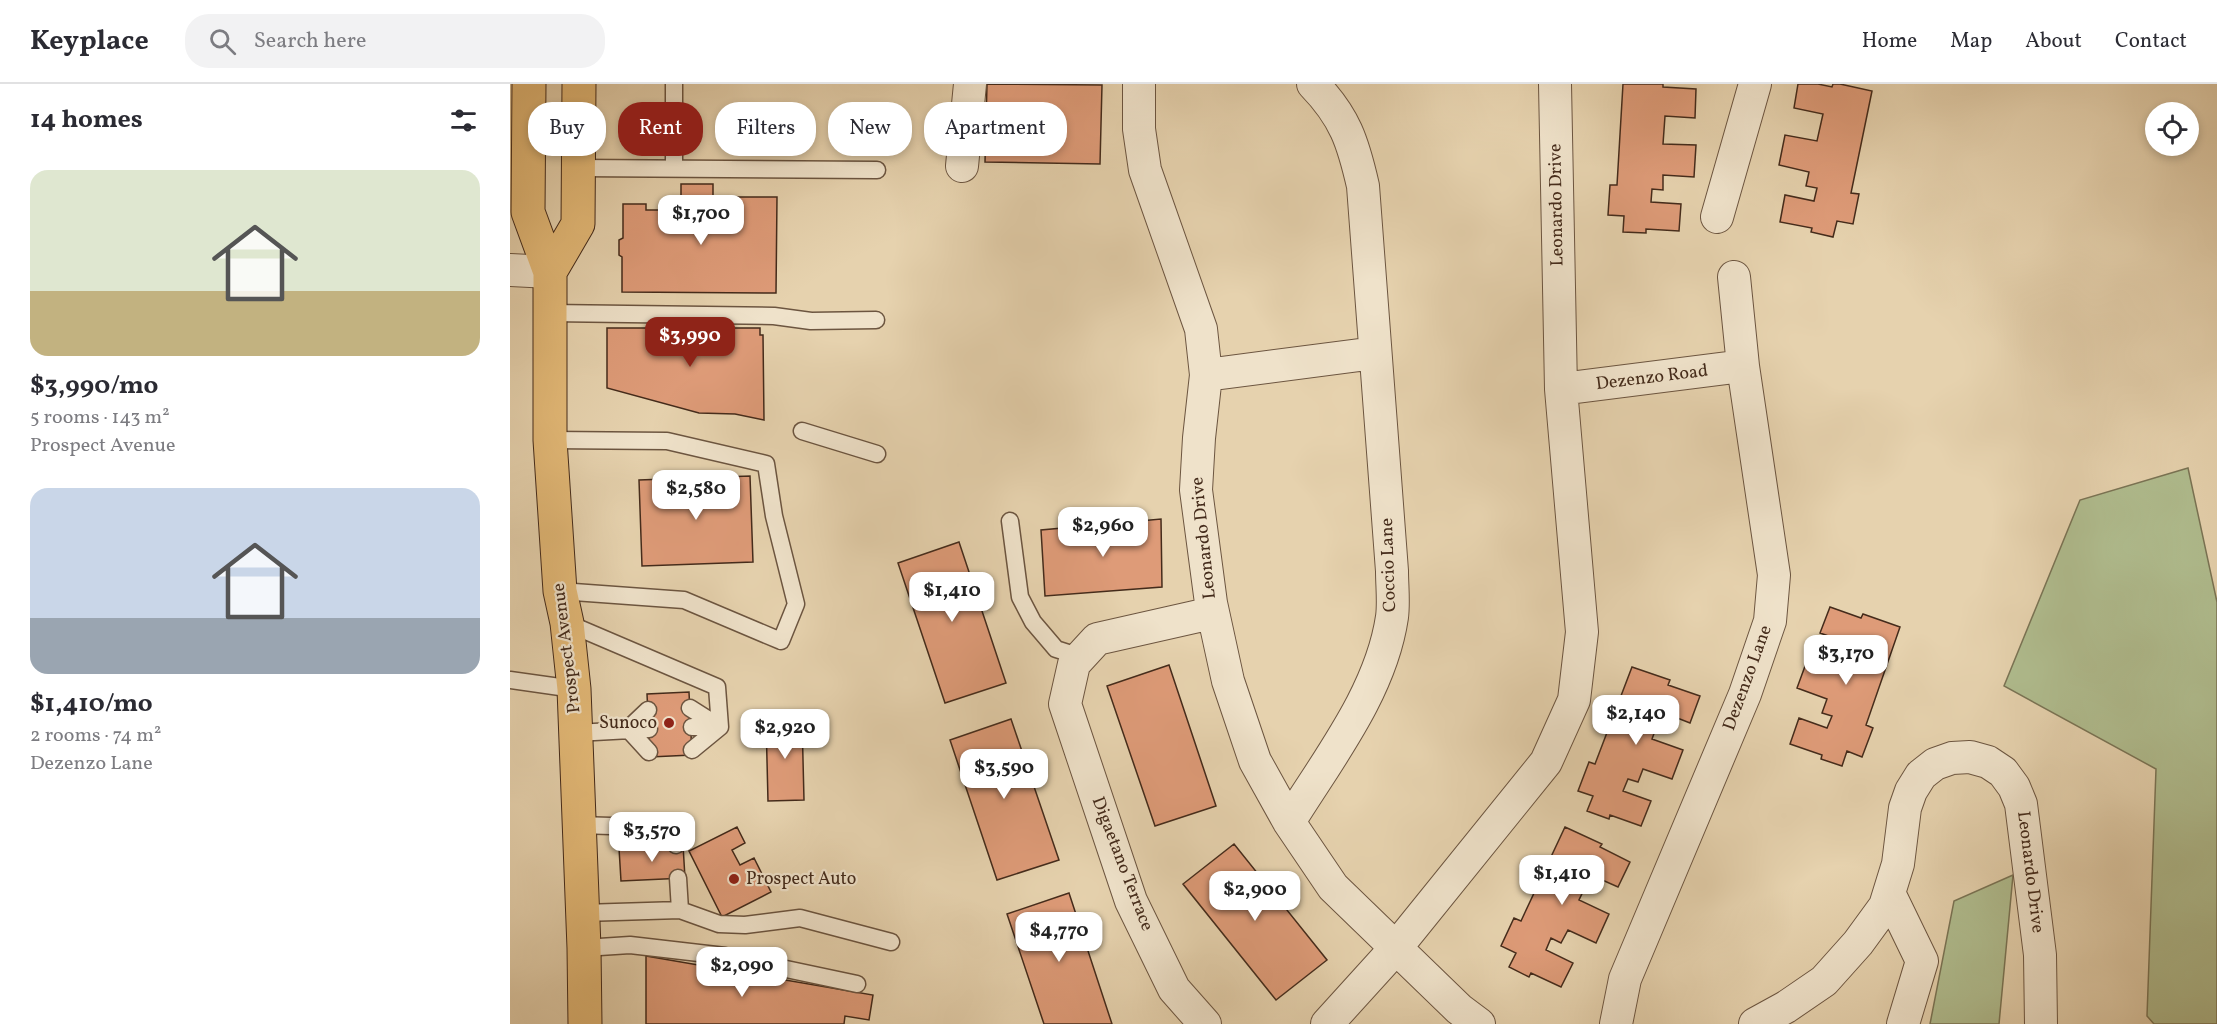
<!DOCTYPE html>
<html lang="en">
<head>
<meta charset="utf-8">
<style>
	:root { --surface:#fff; --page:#f2f2f3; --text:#2b2b33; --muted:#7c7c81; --line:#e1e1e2; --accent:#8f2418 }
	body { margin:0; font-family:Vollkorn,serif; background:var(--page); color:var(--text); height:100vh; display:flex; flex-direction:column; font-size:22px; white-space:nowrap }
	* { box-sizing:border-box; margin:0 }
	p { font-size:20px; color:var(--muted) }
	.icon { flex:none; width:33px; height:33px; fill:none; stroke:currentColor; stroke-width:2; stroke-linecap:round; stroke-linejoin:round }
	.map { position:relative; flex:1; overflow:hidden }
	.side { display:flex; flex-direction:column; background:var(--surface); width:510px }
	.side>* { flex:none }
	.banner { position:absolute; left:18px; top:18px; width:570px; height:54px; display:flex; gap:12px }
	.fabs { position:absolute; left:1635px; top:18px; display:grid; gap:12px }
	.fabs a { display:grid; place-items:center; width:54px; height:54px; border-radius:50%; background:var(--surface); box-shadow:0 3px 9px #0003; font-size:30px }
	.price { position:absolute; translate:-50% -51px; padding:0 14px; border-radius:12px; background:#fff; color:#222; font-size:20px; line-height:39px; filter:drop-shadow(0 2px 3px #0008) }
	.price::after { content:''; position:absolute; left:50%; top:36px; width:18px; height:14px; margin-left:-9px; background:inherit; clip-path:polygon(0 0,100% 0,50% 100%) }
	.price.current { background:var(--accent); color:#fff }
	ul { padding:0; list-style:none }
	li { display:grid; align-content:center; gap:12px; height:318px; padding:0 30px }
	li span { display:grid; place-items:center; height:186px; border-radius:18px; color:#555 }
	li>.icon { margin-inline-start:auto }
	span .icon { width:108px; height:108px; fill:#fffc; stroke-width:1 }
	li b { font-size:26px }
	h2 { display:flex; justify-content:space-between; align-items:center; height:72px; padding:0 30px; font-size:26px }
	.tag { padding:0 21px; border-radius:24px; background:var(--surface); box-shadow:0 3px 9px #0003; font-size:21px; line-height:54px }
	.tag.current { background:var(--accent); color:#fff }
	header { display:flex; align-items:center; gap:36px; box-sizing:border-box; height:84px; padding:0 30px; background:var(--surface); border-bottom:2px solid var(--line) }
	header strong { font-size:28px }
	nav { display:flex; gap:33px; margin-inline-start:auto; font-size:21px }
	.search { width:420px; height:54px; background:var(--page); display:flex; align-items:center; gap:15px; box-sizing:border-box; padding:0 21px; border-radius:24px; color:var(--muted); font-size:22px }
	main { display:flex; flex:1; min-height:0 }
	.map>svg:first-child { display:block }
	.green { fill:#b0bd8f; stroke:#7a7455; stroke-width:1.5 }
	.building { fill:#de9b78; stroke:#442b1b; stroke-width:1.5 }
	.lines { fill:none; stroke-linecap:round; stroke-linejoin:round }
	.service-casing { stroke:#6c5540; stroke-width:19 }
	.minor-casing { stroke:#6c5540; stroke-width:34 }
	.primary-casing { stroke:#442b1b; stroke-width:35 }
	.service { stroke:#efe2ca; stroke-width:16 }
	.minor { stroke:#efe2ca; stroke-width:32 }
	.primary { stroke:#e3b977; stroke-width:33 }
	.poi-dot { fill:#8f2418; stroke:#efe2ca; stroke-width:2 }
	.labels { text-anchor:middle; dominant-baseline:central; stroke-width:4.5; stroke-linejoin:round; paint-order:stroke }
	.street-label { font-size:18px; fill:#442b1b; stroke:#efe2ca }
	.poi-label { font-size:18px; fill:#442b1b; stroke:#efe2ca; text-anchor:end }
</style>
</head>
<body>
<header>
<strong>Keyplace</strong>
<div class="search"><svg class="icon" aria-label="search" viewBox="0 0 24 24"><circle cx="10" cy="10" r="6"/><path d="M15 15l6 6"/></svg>Search here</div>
<nav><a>Home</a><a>Map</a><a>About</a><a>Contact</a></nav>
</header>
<main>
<section class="side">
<h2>14 homes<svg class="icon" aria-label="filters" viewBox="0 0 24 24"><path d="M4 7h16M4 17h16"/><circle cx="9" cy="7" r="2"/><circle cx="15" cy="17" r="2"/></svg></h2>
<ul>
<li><span style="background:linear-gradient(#dfe7d0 65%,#c2b280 0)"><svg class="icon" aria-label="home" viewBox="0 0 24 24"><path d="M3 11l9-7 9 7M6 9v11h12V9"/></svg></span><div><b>$3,990/mo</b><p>5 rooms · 143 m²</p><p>Prospect Avenue</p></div></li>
<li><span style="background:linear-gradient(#c9d6e8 70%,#9aa5b1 0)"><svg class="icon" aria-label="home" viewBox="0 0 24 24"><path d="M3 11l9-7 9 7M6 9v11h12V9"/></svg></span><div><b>$1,410/mo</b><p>2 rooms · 74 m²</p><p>Dezenzo Lane</p></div></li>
</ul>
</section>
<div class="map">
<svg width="1707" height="940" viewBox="0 0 1707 940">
	<rect width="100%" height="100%" fill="#e6d2ae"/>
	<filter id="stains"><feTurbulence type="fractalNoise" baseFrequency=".00333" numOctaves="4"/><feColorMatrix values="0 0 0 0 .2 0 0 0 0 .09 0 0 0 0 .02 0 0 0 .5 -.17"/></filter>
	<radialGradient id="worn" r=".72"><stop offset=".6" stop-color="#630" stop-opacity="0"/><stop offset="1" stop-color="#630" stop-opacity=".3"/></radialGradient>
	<path class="green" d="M1678,384l29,134v422h-63l-7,-8 9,-247 -152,-83 76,-186z
		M1503,791l-14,149h-69l24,-123z"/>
	<path class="building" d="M477,0l115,1 -2,79 -115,-2z
		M1113,0h40v3l33,2 -1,29 -30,-2 -2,28 33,1 -2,32 -31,-2v15l-11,-1 -1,13 30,2 -2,27 -33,-2v4l-23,-1 1,-16 -16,-1 2,-30h7z
		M1288,0h20l14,3 1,-3h7l32,7 -21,102 8,1 -6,30 -16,-3 -4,16 -22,-5 1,-4 -32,-6 5,-27 29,6 3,-13 -11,-2 3,-14 -30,-7 6,-30 32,6 6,-27 -29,-6z
		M171,100h32v28h17v-15h47l-1,96 -154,-1v-35l-3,-2v-15l4,-2v-34h23v6h35z
		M97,244h153v7h3l1,85 -29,-6 -36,-1 -92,-25z
		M240,392l3,86 -111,4 -3,-86z
		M651,435l1,68 -117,9 -4,-66z
		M449,458l47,141 -61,20 -47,-140z
		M1320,523l31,11 2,-4 37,13 -34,98 7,3 -11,29 -15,-6 -5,15 -21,-7 1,-4 -32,-11 9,-26 28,10 5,-12 -10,-3 5,-14 -30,-11 11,-30 31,11 9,-26 -28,-10z
		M659,581l47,141 -61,20 -48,-140z
		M1122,583l38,13 -2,5 32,11 -10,27 -28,-11 -10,27 31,11 -11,29 -29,-10 -5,13 -10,-3 -5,12 28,10 -10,25 -31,-11 -1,4 -22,-8 6,-15 -15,-5 11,-29 6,2z
		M179,608l3,63 -42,2 -3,-63z
		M292,635l2,81 -36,1 -2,-81z
		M501,635l48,141 -62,20 -47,-140z
		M227,743l8,16 -13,7 8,15 14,-7 17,34 -49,25 -33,-66z
		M1055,743l37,17 -2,3 30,15 -12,25 -27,-12 -12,25 30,14 -13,29 -28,-13 -7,13 -10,-5 -5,12 27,13 -12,24 -30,-14 -2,4 -20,-10 7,-14 -15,-7 13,-28 7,3z
		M724,760l93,116 -51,40 -93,-116z
		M173,761l2,33 -64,3 -2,-33z
		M559,809l43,131h-68l-37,-110z
		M136,872l227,39 -4,25 -24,-4 -1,8h-198z"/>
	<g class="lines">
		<defs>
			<path id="service" d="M164,83v-83
				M68,84l299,2
				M40,229l224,3 37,5 65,-1
				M292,347l75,23
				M40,356l117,1 99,23 8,52 22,88 -15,37 -97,-41 -124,-9
				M500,437l10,76 13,25 23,27 25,8
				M57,539l150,64 3,40h-28
				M0,596l64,9
				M180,624l30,19 -28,23
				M138,626l-20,19 21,23
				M66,649l73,-4
				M69,741l95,3 2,17
				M170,826l39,14 26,1 55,-7 91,24
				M73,829l97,-3 -2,-32
				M74,864l46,-3 95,11 132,28"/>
			<path id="minor" d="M629,0v45l6,41 56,159 5,46 -7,63 -3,52 15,113 17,78 27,80 34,61 44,65 126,122 20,15
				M452,82l8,-82
				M1207,133l38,-133
				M0,186l40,2
				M696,291l169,-22
				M1051,305l182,-23
				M779,738c39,-63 92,-130 103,-205 2,-15 0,-31 0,-46l-29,-385c-10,-44 -18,-69 -50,-102
				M1379,809l33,68 -19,63
				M695,940l-31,-35 -43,-88 -66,-197 9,-40 23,-25 115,-26
				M817,940l68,-75 151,-187 28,-62 8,-68 -21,-243 -6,-305
				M1106,940l9,-45 120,-285 25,-73 4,-46 -31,-209 -9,-89
				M1245,940l31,-17 38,-26 34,-38 27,-37 13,-42 7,-56 6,-17 10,-16 14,-11 17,-6 18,-1 18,5 15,10 11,15 7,17 19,151 1,69"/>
			<path id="primary" d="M19,0l-1,128 22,60v168l10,151 7,32 7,66 10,259 1,76
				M40,188l28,-48 1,-140"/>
		</defs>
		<use href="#service" class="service-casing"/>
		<use href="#minor" class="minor-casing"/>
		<use href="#primary" class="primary-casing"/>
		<use href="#service" class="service"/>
		<use href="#minor" class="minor"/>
		<use href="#primary" class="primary"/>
	</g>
	<g class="poi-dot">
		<circle cx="159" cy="639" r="6"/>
		<circle cx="224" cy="795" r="6"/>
	</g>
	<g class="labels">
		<g class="street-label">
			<text transform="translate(1047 121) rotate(-91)">Leonardo Drive</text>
			<text transform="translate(1142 294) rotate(-7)">Dezenzo Road</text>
			<text transform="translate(694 454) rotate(-96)">Leonardo Drive</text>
			<text transform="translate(879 481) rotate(-92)">Coccio Lane</text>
			<text transform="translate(57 564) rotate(-97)">Prospect Avenue</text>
			<text transform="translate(1238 594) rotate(-70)">Dezenzo Lane</text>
			<text transform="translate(612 780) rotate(69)">Digaetano Terrace</text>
			<text transform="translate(1520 788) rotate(83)">Leonardo Drive</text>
		</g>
		<g class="poi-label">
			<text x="147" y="639">Sunoco</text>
			<text x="236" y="795" text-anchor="start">Prospect Auto</text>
		</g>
	</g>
	<rect width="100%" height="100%" filter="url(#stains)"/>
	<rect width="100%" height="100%" fill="url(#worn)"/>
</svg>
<div class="fabs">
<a><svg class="icon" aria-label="locate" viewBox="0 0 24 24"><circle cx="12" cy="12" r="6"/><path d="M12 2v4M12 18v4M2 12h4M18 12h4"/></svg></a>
</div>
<b class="price" style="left:191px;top:162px">$1,700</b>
<b class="price current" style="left:180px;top:284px">$3,990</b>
<b class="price" style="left:186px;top:437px">$2,580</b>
<b class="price" style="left:593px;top:474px">$2,960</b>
<b class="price" style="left:442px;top:539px">$1,410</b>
<b class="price" style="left:1336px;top:602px">$3,170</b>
<b class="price" style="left:1126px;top:662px">$2,140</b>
<b class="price" style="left:275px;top:676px">$2,920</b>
<b class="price" style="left:494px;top:716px">$3,590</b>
<b class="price" style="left:142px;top:779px">$3,570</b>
<b class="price" style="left:1052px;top:822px">$1,410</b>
<b class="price" style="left:745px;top:838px">$2,900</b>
<b class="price" style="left:549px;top:879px">$4,770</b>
<b class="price" style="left:232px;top:914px">$2,090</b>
<div class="banner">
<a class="tag">Buy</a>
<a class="tag current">Rent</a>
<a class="tag">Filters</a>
<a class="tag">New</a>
<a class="tag">Apartment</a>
</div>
</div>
</main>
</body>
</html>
